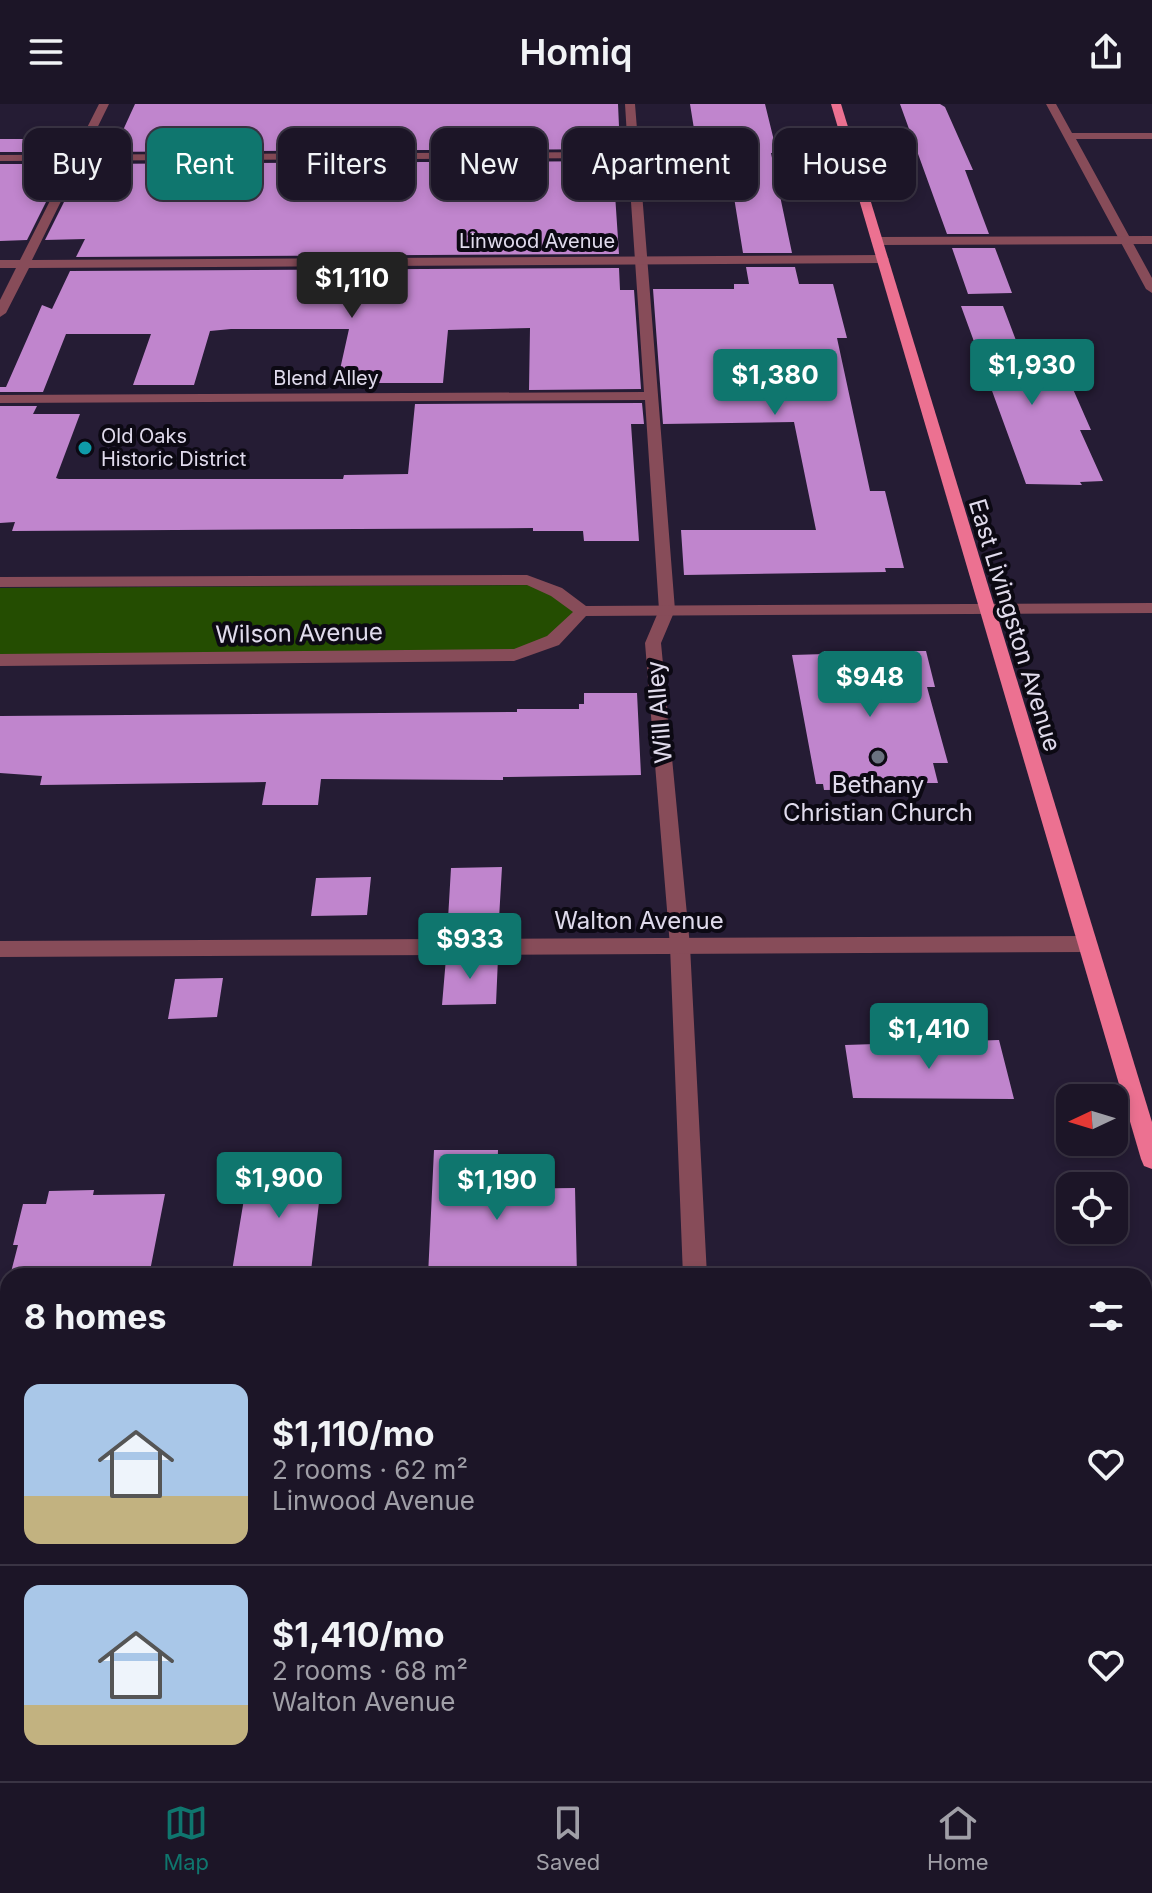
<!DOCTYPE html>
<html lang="en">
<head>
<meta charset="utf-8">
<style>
	:root { --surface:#1c1527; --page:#292233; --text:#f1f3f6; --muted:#a09fa7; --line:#3a3444; --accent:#0f766e }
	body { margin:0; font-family:Inter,sans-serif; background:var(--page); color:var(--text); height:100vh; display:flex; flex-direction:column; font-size:30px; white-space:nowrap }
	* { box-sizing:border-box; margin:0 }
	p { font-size:26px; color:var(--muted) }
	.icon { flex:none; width:44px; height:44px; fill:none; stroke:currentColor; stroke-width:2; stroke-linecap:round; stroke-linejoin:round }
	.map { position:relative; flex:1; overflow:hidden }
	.panel { position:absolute; left:0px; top:1164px; width:1152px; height:514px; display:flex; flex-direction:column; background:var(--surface); border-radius:24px 24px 0 0; box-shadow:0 4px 12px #0003,0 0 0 2px var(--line) }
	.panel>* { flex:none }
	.guide { position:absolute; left:24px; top:24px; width:1104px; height:72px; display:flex; gap:16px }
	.needle { width:52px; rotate:266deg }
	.controls { position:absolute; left:1056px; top:980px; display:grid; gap:16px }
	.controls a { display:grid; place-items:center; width:72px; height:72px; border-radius:16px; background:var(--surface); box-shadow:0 4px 12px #0003,0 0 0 2px var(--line); font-size:40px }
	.price { position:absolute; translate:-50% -68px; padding:0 18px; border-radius:8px; background:var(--accent); color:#fff; font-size:26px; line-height:52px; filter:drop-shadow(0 2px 4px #0008) }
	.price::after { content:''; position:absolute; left:50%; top:48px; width:24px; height:18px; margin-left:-12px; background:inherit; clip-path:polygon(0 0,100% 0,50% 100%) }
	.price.active { background:#222; color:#fff }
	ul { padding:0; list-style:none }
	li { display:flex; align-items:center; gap:24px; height:200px; padding:0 24px }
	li+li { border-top:2px solid var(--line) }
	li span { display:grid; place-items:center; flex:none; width:224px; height:160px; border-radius:16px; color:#555 }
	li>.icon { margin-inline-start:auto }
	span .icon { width:96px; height:96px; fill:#fffc; stroke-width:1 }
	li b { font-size:34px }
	h2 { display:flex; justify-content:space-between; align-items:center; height:96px; padding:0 24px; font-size:34px }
	.pill { padding:0 28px; border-radius:16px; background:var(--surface); box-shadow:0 4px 12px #0003,0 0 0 2px var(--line); font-size:28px; line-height:72px }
	.pill.active { background:var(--accent); color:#fff }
	header { display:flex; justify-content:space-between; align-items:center; height:104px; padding:0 24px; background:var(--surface); font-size:36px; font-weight:600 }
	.dock { display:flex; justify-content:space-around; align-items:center; height:112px; border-top:2px solid var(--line); background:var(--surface); font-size:22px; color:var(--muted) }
	.dock a { display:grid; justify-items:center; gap:4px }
	.dock .active { color:var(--accent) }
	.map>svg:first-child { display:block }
	.green { fill:#244d01 }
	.building { fill:#c085cd }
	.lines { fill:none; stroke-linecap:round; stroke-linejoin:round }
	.service { fill:#874c59; fill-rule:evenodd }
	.minor { fill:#874c59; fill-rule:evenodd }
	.primary { fill:#ec7191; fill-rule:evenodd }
	.culture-dot { fill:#0f9aa8; stroke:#0c0913; stroke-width:3 }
	.worship-dot { fill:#6b7280; stroke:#0c0913; stroke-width:3 }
	.labels { text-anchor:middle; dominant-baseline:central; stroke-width:8; stroke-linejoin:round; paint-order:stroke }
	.far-street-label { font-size:20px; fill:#e0dbec; stroke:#0c0913 }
	.far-poi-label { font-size:20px; fill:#e0dbec; stroke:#0c0913; text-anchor:start }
	.street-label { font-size:24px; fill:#e0dbec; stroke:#0c0913 }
	.poi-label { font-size:24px; fill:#e0dbec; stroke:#0c0913 }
</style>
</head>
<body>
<header><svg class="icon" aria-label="menu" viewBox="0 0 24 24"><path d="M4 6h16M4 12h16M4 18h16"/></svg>Homiq<svg class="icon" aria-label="share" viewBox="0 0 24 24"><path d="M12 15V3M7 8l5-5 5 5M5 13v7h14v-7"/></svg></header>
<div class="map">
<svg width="1152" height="1677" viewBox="0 0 1152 1677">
	<rect width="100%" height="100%" fill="#251c34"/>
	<path class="green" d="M533,481l46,26 -36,36 -31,5 -512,5v-69z"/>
	<path class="building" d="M135,0h483l2,45 -531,3 6,-13h24z
		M690,0h75l12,49h-6l21,100h-49l-16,-99h-29z
		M900,0h40l5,3 28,63h-8l24,64h-42z
		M0,35h78l-6,13h-72z
		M621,57l1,18h-8l5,75 -543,3 9,-18 -40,1 38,-76z
		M0,60h65l-38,76 -27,1z
		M952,144h43l17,45 -44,1z
		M746,163h49l4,17h34l14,54h-10l33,153h15l19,77h-19l1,4 -202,3 -3,-45h135l-22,-108 -131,2 -10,-135h81v-5h15z
		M619,164l1,22h14l7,99 -112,1 1,-62 -82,2 -5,53h-106l12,-54h-118l-21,2 -16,54h-61l18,-51h-85l-23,58h-43v-5h6l36,-82 10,4 18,-38z
		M961,202h42l28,74h38l22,50h-11l23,51 -23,1 2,3 -56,-1z
		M642,299l2,21h-13l8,117h-55l-1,-10h-50v-3l-521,3 3,-9 -15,1v-117h37l-4,8h47l-24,64 3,1h284l1,-4 64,-1 7,-70z
		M824,547h102l9,36h-8l21,76h-15l5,20h-25l1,6 -90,1 -1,-6h-7l-24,-129 33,-1z
		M584,589h53l4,82 -138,2v3l-182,-1 -3,26h-56l4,-23 -226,3 2,-9 -42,-3v-57l517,-4v-3h62v-5h5z
		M502,763l-4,69h-51l4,-68z
		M371,773l-4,38 -56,1 5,-38z
		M446,854h52l-2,46 -54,1z
		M223,874l-6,39 -49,2 7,-40z
		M999,936l15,59 -161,-1 -8,-53z
		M434,1046h64l-1,39 78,-1 2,88h-149z
		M323,1064l-12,103h-79l17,-102z
		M94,1086l-1,5 72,-1 -16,82h-139l8,-31h-5l10,-41h23l3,-13z"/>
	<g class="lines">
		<path class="service" d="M625,0h10l40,506 -14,33 29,303 17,330h-24l-13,-330 -25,-303 14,-33 -14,-210 -645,3v-8l644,-3 -16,-234 -628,3v-6l628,-3z
			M1046,0h10l16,29h80v6h-76l76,139v15l-6,-4z
			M707,1670h30v7h-30z"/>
		<path class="minor" d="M99,0h10l-77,156 851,-5 6,4 -6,4 -854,5 -23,45 -6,4v-17l16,-32h-16v-8h20z
			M1152,132v8l-275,1 -6,-4 6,-4z
			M527,471l35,13 24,18 566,-3v10l-566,3 -27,29 -45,16 -514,5v-12l514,-5 33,-13 26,-24 -22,-16 -24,-11 -527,2v-10z
			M1087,832l7,2 3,6 -3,6 -7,2 -1087,5v-16z
			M1144,1270h8v26h-8z
			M0,1281h8v26h-8z"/>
		<path class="primary" d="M831,0h10l311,1018v47l-8,-3 -3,-7z"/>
	</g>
	<circle class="culture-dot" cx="85" cy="344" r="8"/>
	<circle class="worship-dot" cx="878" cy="653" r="8"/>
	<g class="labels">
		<g class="far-street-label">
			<text x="537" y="137">Linwood Avenue</text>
			<text x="326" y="274">Blend Alley</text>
		</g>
		<g class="far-poi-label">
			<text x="101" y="332">Old Oaks<tspan x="101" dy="23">Historic District</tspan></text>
		</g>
		<g class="street-label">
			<text transform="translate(1015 521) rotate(73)">East Livingston Avenue</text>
			<text transform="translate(299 529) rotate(-1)">Wilson Avenue</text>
			<text transform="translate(659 608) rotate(-95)">Will Alley</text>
			<text x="639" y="816">Walton Avenue</text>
		</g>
		<g class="poi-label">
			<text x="878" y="680">Bethany<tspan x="878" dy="28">Christian Church</tspan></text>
		</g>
	</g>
</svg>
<div class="controls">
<a><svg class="needle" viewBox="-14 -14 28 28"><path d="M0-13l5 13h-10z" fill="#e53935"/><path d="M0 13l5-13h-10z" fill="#a09fa7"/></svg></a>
<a><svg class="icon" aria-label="locate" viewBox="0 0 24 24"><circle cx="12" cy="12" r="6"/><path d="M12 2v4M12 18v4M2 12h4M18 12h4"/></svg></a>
</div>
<b class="price active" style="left:352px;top:216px">$1,110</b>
<b class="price" style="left:1032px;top:303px">$1,930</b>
<b class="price" style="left:775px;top:313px">$1,380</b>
<b class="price" style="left:870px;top:615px">$948</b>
<b class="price" style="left:470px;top:877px">$933</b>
<b class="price" style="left:929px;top:967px">$1,410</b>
<b class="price" style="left:279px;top:1116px">$1,900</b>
<b class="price" style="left:497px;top:1118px">$1,190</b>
<div class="guide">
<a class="pill">Buy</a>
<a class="pill active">Rent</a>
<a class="pill">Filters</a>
<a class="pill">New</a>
<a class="pill">Apartment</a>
<a class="pill">House</a>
</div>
<section class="panel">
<h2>8 homes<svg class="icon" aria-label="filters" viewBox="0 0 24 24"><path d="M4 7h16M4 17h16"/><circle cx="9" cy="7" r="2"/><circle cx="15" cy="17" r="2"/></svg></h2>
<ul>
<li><span style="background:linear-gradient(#a9c7e8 70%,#c2b280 0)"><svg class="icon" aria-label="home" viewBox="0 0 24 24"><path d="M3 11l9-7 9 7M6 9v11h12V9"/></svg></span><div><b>$1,110/mo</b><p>2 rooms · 62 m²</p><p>Linwood Avenue</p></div><svg class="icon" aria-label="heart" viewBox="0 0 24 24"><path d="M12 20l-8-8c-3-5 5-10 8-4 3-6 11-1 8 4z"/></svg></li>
<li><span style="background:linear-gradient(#a9c7e8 75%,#c2b280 0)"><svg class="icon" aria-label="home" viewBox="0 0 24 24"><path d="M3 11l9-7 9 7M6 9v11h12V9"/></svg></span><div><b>$1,410/mo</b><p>2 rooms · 68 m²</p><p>Walton Avenue</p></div><svg class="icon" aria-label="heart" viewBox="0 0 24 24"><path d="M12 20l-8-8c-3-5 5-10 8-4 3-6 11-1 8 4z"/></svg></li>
</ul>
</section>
</div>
<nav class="dock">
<a class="active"><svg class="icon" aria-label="map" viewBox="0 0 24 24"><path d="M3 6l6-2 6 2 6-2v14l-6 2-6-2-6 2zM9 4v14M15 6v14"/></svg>Map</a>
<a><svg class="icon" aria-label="saved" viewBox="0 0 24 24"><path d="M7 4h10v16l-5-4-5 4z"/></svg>Saved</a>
<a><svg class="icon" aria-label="home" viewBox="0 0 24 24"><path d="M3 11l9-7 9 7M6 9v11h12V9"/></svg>Home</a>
</nav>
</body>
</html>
